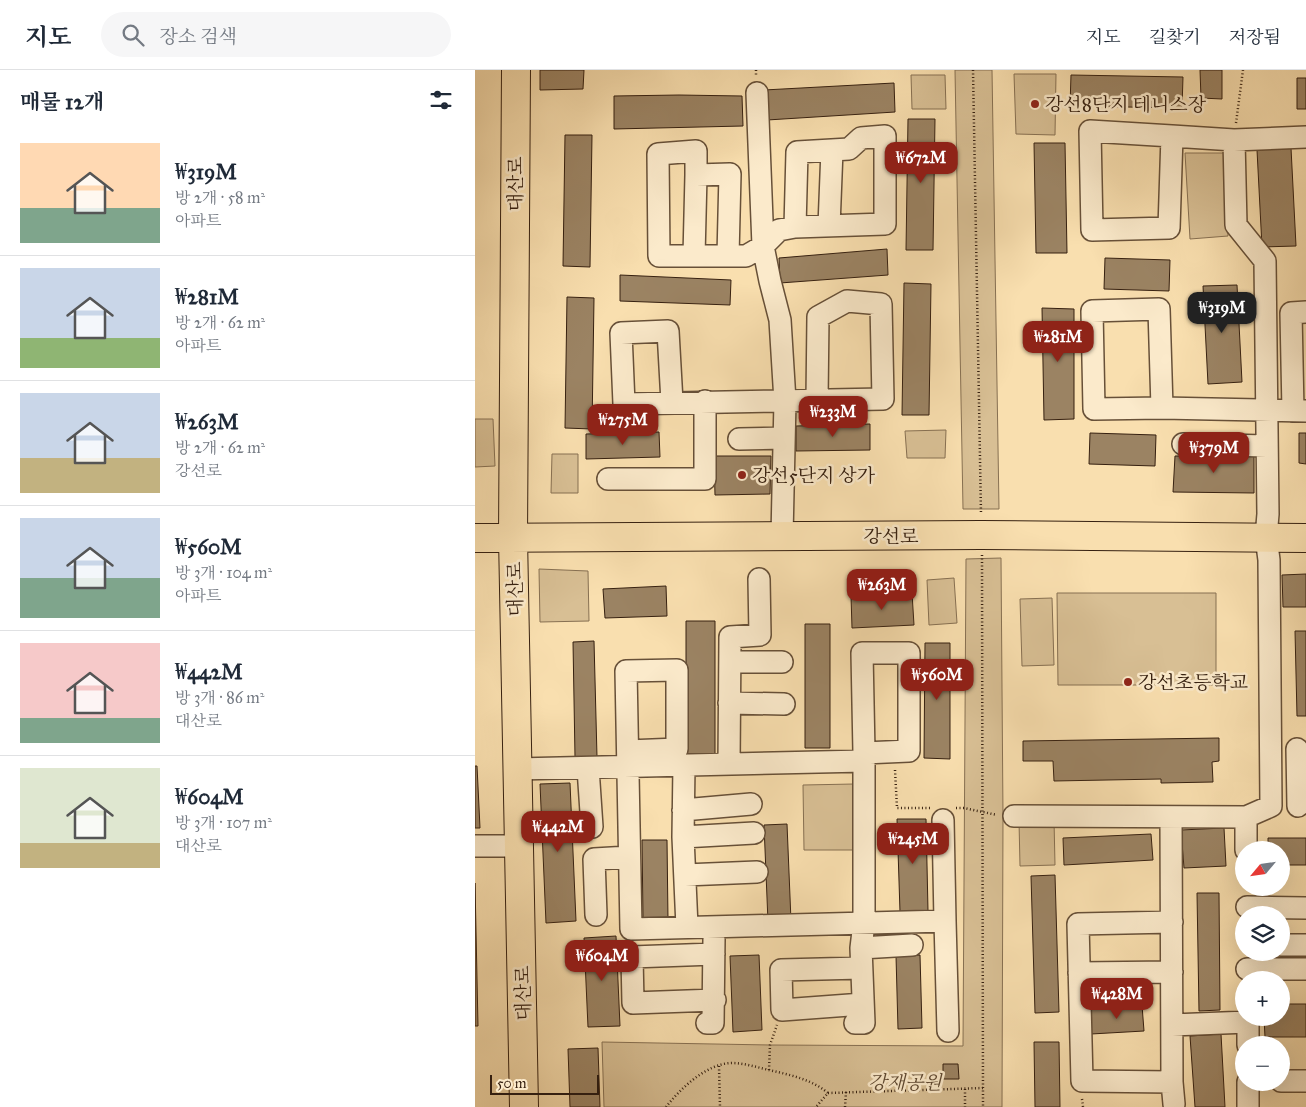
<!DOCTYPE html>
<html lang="ko">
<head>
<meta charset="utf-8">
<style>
	:root { --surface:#fff; --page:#f6f6f7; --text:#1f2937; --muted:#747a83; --line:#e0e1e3; --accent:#8f2418 }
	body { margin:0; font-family:"IM FELL Great Primer","Noto Serif KR",serif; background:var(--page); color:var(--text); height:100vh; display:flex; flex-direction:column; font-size:19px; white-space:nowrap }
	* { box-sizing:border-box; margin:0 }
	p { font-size:16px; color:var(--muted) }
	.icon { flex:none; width:28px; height:28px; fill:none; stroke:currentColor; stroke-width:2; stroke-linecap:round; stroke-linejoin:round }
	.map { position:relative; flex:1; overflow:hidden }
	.details { display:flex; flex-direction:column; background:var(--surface); width:475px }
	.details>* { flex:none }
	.needle { width:32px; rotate:241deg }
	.tools { position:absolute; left:760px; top:771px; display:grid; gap:10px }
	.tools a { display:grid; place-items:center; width:55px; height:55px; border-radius:50%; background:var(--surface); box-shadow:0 5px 20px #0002; font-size:25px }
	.scale { position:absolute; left:15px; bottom:12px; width:109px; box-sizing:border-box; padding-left:5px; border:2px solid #362010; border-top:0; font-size:14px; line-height:18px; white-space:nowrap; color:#362010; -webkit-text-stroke:4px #fbeacb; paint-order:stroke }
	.price { position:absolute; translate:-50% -42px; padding:0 11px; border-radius:10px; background:var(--accent); color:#fff; font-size:16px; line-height:32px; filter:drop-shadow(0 1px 2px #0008) }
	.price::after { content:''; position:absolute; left:50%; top:30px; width:15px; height:11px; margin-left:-8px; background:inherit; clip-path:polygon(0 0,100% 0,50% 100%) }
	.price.current { background:#222; color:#fff }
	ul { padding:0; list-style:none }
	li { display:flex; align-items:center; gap:15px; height:125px; padding:0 20px }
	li+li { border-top:1px solid var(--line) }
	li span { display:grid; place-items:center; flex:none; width:140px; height:100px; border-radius:0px; color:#555 }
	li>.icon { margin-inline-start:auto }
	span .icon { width:60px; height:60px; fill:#fffc; stroke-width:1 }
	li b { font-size:21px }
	h2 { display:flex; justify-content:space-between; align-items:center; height:60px; padding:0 20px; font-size:21px }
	header { display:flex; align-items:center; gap:30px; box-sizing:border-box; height:70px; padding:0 25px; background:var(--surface); border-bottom:1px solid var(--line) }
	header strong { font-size:24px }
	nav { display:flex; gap:28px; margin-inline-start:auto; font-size:18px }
	.search { width:350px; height:45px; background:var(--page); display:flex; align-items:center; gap:12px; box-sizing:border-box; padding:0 18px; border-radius:28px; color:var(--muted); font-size:19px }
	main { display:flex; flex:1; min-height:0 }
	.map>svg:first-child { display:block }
	.green { fill:#d8bf94; stroke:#877052 }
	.building { fill:#9b8363; stroke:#362010 }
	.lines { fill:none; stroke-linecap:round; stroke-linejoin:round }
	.minor-casing { stroke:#675038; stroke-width:24 }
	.major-casing { stroke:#362010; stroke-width:30 }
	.path { stroke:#362010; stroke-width:2.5; stroke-dasharray:1 2.5; stroke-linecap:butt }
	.minor { stroke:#fbeacb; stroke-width:21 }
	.major { stroke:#f9dfaf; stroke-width:28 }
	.poi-dot { fill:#8f2418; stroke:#fbeacb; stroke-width:2 }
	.labels { text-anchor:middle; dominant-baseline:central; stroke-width:5; stroke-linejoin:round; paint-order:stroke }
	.poi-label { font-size:19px; fill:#362010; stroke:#fbeacb; text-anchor:start }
	.street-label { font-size:19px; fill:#362010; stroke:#fbeacb }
	.park-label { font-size:19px; font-style:italic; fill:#5e4831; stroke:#fbeacb }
</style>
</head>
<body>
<header>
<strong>지도</strong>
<div class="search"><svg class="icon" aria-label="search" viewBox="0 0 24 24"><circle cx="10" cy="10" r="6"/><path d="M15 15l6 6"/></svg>장소 검색</div>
<nav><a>지도</a><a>길찾기</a><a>저장됨</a></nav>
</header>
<main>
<section class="details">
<h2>매물 12개<svg class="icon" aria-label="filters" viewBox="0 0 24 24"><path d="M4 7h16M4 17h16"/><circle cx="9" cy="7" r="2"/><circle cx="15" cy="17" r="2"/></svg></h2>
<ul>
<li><span style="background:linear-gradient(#ffd9b3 65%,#7fa58c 0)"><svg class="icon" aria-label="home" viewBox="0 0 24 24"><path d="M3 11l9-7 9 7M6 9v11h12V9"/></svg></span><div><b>₩319M</b><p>방 2개 · 58 m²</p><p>아파트</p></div></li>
<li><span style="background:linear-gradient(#c9d6e8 70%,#8fb573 0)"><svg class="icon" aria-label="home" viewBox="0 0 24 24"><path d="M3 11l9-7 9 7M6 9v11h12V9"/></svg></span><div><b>₩281M</b><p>방 2개 · 62 m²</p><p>아파트</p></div></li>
<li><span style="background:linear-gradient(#c9d6e8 65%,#c2b280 0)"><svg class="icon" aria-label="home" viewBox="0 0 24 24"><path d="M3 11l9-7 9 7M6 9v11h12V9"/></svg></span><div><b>₩263M</b><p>방 2개 · 62 m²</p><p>강선로</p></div></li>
<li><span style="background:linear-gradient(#c9d6e8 60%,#7fa58c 0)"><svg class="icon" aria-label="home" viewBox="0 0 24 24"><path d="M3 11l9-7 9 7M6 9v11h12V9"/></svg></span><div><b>₩560M</b><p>방 3개 · 104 m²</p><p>아파트</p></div></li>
<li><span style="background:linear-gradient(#f6c9c9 75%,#7fa58c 0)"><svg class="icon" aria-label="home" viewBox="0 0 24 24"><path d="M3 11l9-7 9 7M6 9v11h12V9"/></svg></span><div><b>₩442M</b><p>방 3개 · 86 m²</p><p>대산로</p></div></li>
<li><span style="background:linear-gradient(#dfe7d0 75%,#c2b280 0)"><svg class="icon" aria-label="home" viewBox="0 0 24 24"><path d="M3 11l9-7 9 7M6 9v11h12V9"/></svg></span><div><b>₩604M</b><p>방 3개 · 107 m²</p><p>대산로</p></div></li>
</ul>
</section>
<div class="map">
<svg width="831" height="1037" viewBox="0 0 831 1037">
	<rect width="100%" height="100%" fill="#f9dfaf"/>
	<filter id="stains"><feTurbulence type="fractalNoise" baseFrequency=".004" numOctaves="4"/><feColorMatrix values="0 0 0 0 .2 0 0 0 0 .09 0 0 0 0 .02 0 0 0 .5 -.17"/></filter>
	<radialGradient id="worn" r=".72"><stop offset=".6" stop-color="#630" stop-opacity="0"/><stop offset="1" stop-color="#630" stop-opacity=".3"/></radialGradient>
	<path class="green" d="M480,0h37l7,439h-36z
		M539,4h42l-1,61 -39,-1z
		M436,5h34l1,34h-34z
		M710,83h39l4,83 -38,3z
		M0,349h18l2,47 -20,1z
		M471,360l-1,28h-38l-2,-27z
		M77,384h26v39h-27z
		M526,488l2,258 -1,291h-398l-2,-65 168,3 193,1 3,-487z
		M64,499l49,2 1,50 -49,1z
		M479,508l3,45 -28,2 -2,-45z
		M582,523h159v92h-158z
		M577,528l2,67 -32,1 -2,-67z
		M379,714l1,66h-51l-1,-65z
		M579,750l1,45 -35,1 -1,-45z"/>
	<path class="building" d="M65,0h44l-1,19 -43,1z
		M725,0h22v29l-21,-1z
		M596,5l112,2 -1,31 -112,-2z
		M822,8h9v31h-9z
		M419,13l1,29 -128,8 -3,-30z
		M204,25l63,1 1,30 -129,3v-33z
		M433,49h27l-2,131h-27z
		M90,65h27l-2,132 -27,-1z
		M559,73h31l2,110h-31z
		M816,78l5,98 -34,1 -5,-97z
		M412,179l1,26 -108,8 -1,-25z
		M630,188l65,2 -1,31 -65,-2z
		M145,205l111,5 -1,25 -110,-4z
		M429,213l27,1 -2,131h-27z
		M762,215l5,97 -34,2 -5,-98z
		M92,227l27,1 -2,131 -27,-1z
		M567,238l32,1v110l-30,1z
		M395,354v26l-74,1v-25z
		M184,362l1,25 -74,2v-25z
		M615,363l66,2 -1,31 -66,-2z
		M824,363h7v31l-7,-1z
		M239,386h57l-1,38 -55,1z
		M700,386h79v37l-81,-1z
		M831,504v33h-23l-1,-32z
		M191,516l1,30 -62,2 -2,-29z
		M437,523l2,32 -62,3 -1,-32z
		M211,551h29v133h-29z
		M330,554h25v124h-25z
		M820,561h11v85h-9z
		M119,571l3,116h-22l-2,-115z
		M450,573h25v116l-26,-1z
		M744,668v23l-7,1 1,20 -52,1v-4l-107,2 -1,-20h-30v-20z
		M0,696h2l3,62h-5z
		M95,713l6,138 -30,2 -6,-139z
		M422,749h29l2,92 -28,1z
		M312,754l4,97 -23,1 -4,-97z
		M749,758l2,38 -42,2 -3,-38z
		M676,764l2,26 -89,5 -1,-27z
		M793,768h38v27h-25v-15h-13z
		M167,770h25l1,80h-25z
		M580,805l4,137 -24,1 -4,-137z
		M0,813l3,143h-3z
		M722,823h22l1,117 -21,1z
		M141,866l4,90 -32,1 -4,-89z
		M284,885l3,75 -29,2 -3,-76z
		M445,885l2,73 -24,1 -2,-73z
		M806,934h25v33h-41l-1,-19h17z
		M667,935l2,26 -53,3 -1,-26z
		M746,964l4,73h-30l-5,-71z
		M559,972h25l1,65h-25z
		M123,978l2,59h-30l-2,-58z
		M468,994h15l1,15h-16z"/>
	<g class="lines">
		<defs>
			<path id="minor" d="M282,23l6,153 7,35 10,39 5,81 -3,135
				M615,61l82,5 -3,92 -77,2z
				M697,66l62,4 72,-3
				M354,156l3,-76
				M219,186l2,-81
				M253,186l2,-82 -34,1v-24l-38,3 1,102h87l17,-10 16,-16 16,-3 90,-3v-88l-24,2 -12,11 -52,3 -2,75
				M684,239l3,99 -68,1 -2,-98z
				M197,332l-4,-71 -47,2 3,71 259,-5 -2,-95 -34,-3 -29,16 -1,82
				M687,338l144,3
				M818,341l-2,-98 15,-1
				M264,369l45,-1
				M708,374l84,2
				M133,409h97v-78
				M255,592h52
				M254,633l55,1
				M822,679l1,57
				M153,681l49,-2v-79l-51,1 5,258 314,-8 -2,-101
				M389,683l45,-2v-98h-47l2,100v8
				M254,694l1,-127 30,-2 -1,-56
				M209,695l-1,72 4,90
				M113,698l4,59
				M42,699l347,-8v162l-3,25 3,75h-9
				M208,740l68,-6
				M539,746l232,1 25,-11 -2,-246 -3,-23 2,-23 -3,-253 -29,-36 -2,-85
				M696,747l1,265 2,22
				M771,747v33
				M208,767l71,-4
				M0,776h45
				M210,805l72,-3
				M772,837l59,1
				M121,845l-2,-56 35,-2
				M470,851l3,110
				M697,852l-94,2 4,157 90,1
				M806,875h25
				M386,878l51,-3
				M239,884l-82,3 1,46 82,-3
				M386,898l-80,2 1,40 81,-6
				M772,899h59
				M604,903l93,-1
				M773,948v27
				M232,953h6l1,-84
				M697,955l76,-3
				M806,1011h25
				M773,1012v25"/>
			<path id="major" d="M41,0l-3,467 11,570
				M0,468l506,-3 325,3"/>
		</defs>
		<use href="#minor" class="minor-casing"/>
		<use href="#major" class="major-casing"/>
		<path class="path" d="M281,0v7
			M498,0l8,444
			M761,53l7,-53
			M507,485l1,552
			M420,700l2,38h34
			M481,738h8l33,7
			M244,996l1,41
			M294,1000l1,-25 7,-20
			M490,1019v18
			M353,1023l155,-5
			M607,1029l1,8
			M191,1037c14,-18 40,-43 65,-44 13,0 25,4 38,7 21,5 42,9 59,23l-12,14
			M370,1037l1,-15"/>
		<use href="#minor" class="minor"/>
		<use href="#major" class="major"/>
	</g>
	<g class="poi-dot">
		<circle cx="560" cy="34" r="5"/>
		<circle cx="267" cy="405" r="5"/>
		<circle cx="653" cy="612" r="5"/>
	</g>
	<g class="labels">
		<g class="poi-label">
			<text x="570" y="34">강선8단지 테니스장</text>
			<text x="277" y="405">강선5단지 상가</text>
			<text x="663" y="612">강선초등학교</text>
		</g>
		<g class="street-label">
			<text transform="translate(40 114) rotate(-90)">대산로</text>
			<text x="416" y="466">강선로</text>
			<text transform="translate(40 519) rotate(-91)">대산로</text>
			<text transform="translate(48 923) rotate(-91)">대산로</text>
		</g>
		<g class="park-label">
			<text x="430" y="1012">강재공원</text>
		</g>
	</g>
	<rect width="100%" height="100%" filter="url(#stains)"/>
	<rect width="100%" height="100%" fill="url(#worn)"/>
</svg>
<div class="tools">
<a><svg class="needle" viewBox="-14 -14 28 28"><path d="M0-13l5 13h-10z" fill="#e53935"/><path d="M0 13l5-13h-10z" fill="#747a83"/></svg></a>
<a><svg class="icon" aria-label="layers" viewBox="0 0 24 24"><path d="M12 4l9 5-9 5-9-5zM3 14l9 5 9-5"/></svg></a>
<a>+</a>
<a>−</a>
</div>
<div class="scale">50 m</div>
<b class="price" style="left:446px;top:114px">₩672M</b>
<b class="price current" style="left:747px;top:264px">₩319M</b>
<b class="price" style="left:583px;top:293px">₩281M</b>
<b class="price" style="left:358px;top:368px">₩233M</b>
<b class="price" style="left:148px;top:376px">₩275M</b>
<b class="price" style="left:739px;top:404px">₩379M</b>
<b class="price" style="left:407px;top:541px">₩263M</b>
<b class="price" style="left:462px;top:631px">₩560M</b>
<b class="price" style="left:83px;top:783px">₩442M</b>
<b class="price" style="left:438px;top:795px">₩245M</b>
<b class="price" style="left:127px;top:912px">₩604M</b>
<b class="price" style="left:642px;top:950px">₩428M</b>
</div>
</main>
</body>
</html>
